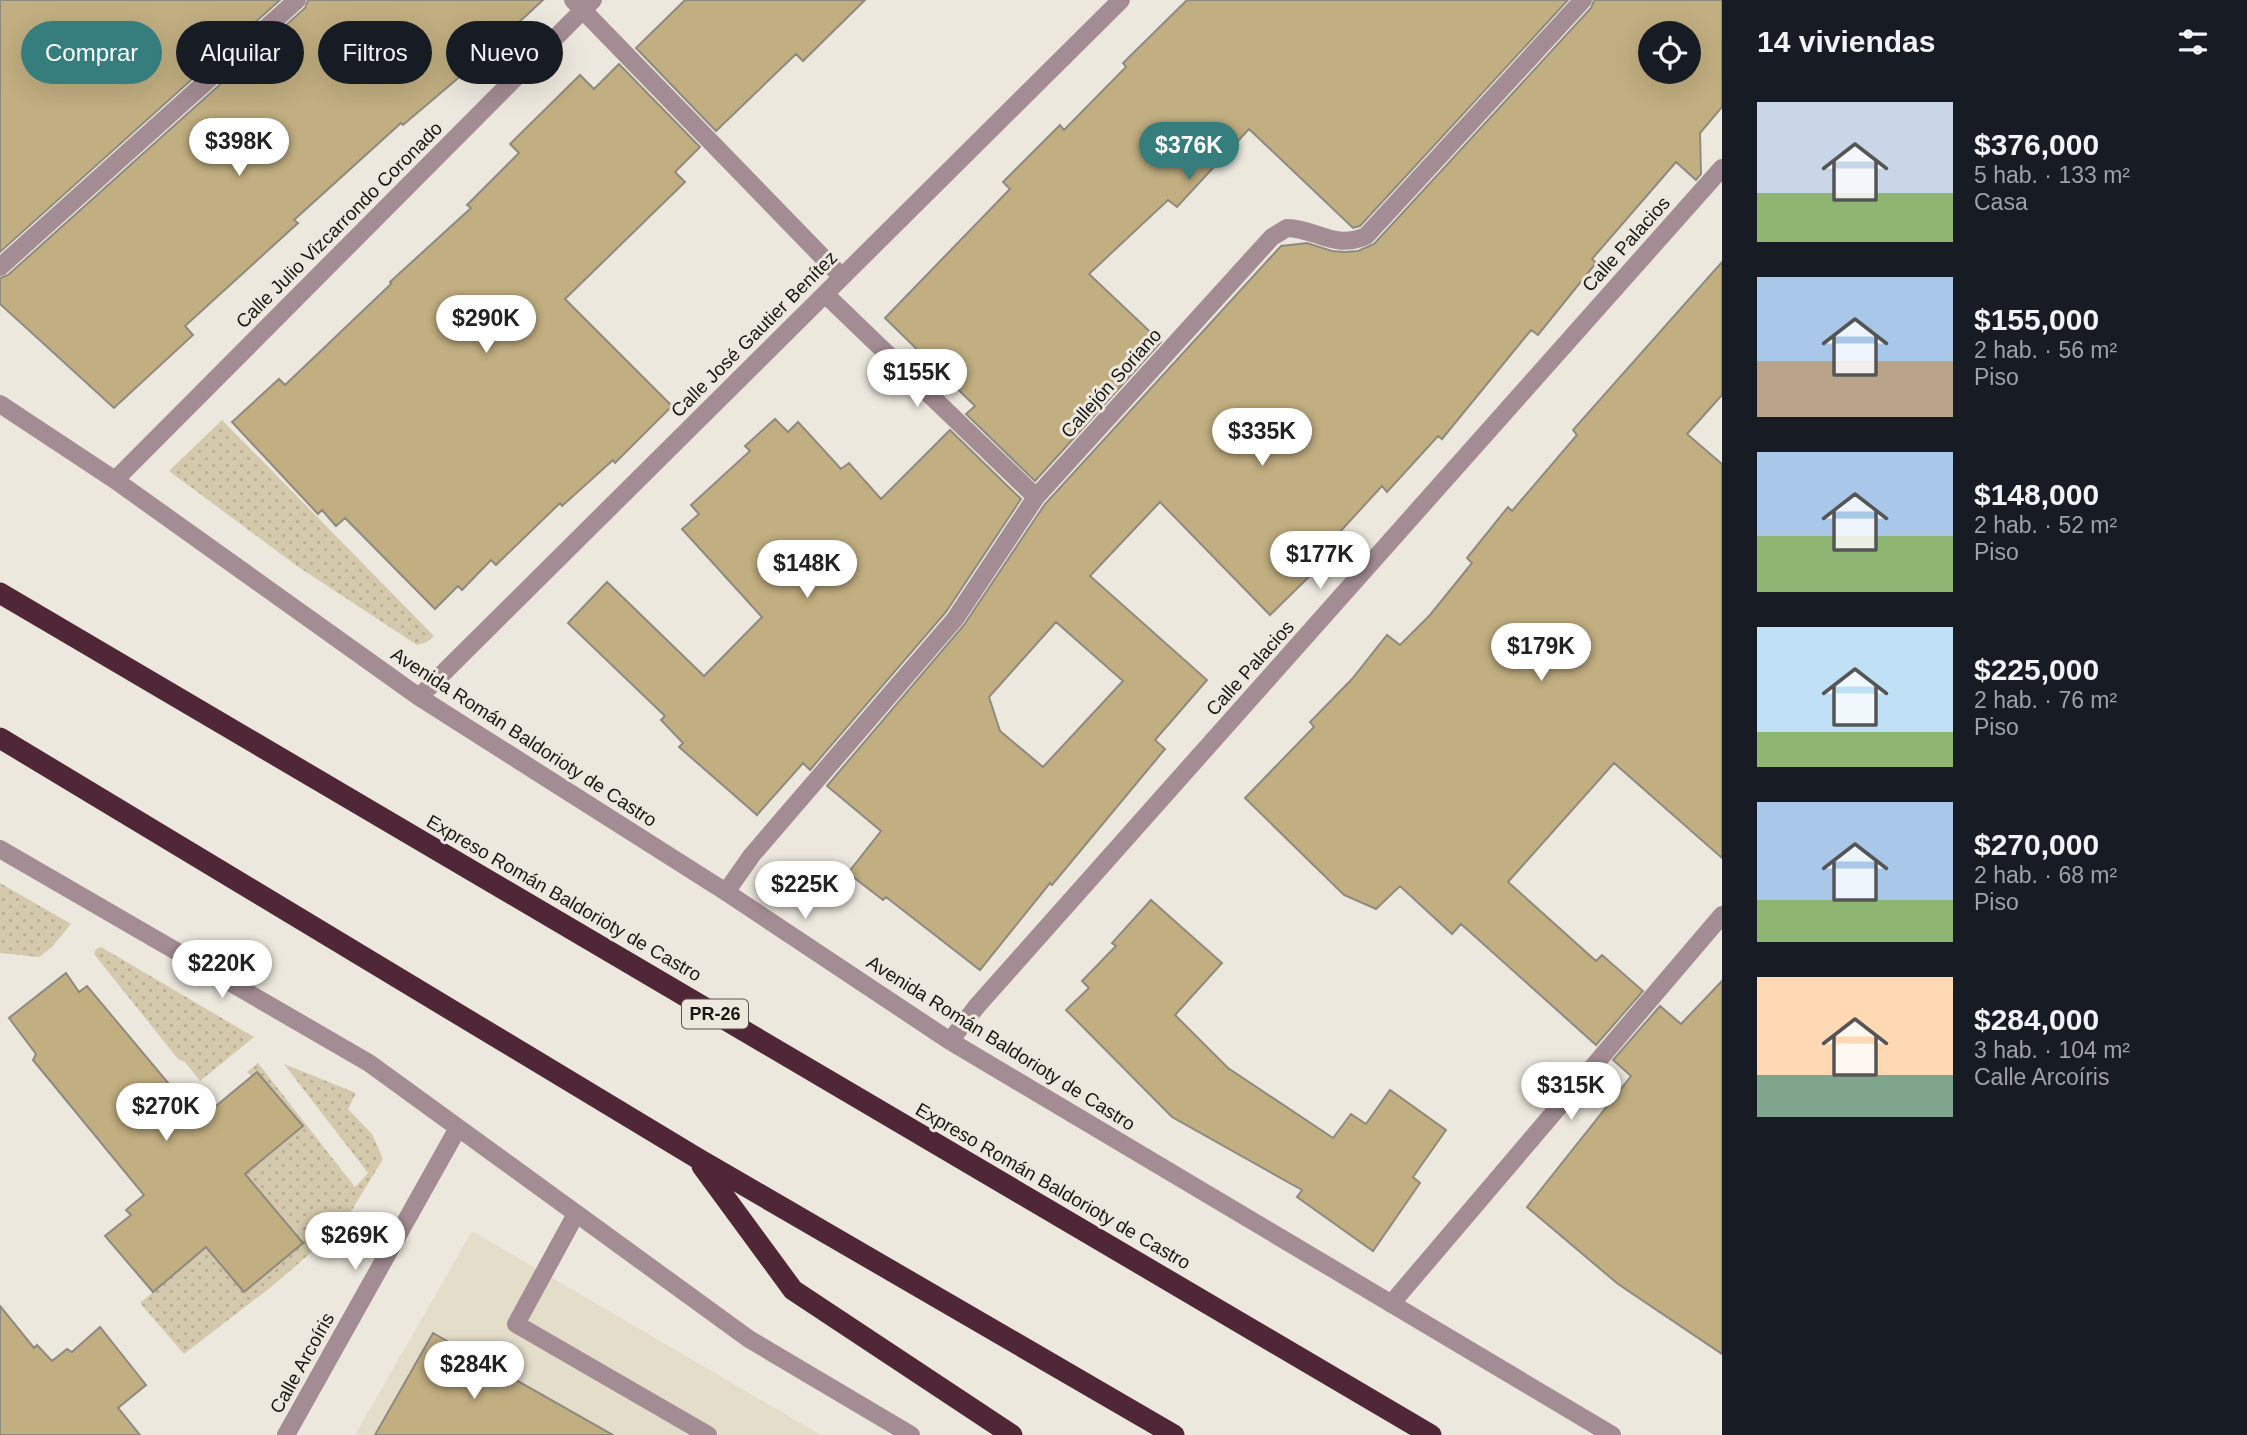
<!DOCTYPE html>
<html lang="es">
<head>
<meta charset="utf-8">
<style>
	:root { --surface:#171b24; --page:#20242c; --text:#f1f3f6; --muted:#9ea1a6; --accent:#357e7d }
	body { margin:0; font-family:Helvetica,sans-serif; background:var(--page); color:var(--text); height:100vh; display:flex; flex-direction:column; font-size:26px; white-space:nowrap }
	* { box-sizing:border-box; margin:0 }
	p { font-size:23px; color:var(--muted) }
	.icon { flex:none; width:38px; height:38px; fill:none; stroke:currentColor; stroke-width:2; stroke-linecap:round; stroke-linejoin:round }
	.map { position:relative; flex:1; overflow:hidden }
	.details { display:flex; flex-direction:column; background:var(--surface); width:525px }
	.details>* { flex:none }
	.banner { position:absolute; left:21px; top:21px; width:665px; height:63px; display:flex; gap:14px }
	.fabs { position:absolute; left:1638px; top:21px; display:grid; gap:14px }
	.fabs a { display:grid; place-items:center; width:63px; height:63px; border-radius:50%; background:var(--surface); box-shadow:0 7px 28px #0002; font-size:35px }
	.price { position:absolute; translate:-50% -60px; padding:0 16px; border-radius:24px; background:#fff; color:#222; font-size:23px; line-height:46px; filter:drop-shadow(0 2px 4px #0008) }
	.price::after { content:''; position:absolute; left:50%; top:42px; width:21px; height:16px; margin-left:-10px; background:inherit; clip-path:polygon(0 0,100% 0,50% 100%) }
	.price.selected { background:var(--accent); color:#fff }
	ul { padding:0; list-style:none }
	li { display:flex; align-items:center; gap:21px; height:175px; padding:0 35px }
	li span { display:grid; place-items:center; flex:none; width:196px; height:140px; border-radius:0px; color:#555 }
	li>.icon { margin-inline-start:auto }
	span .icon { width:84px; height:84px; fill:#fffc; stroke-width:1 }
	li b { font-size:30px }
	h2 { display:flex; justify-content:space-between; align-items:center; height:84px; padding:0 35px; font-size:30px }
	.chip { padding:0 24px; border-radius:32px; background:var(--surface); box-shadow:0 7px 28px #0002; font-size:24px; line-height:63px }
	.chip.selected { background:var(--accent); color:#fff }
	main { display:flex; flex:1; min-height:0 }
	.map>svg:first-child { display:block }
	.built { fill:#e4ddca }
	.grass { fill:url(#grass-dots) }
	.building { fill:#c1ae81; stroke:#8f8a80; stroke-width:2; fill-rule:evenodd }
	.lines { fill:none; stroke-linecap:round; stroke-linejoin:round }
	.service { stroke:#a38c93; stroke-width:18 }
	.minor { stroke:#a38c93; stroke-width:18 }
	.motorway { stroke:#502736; stroke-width:21 }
	.labels { text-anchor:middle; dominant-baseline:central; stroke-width:6; stroke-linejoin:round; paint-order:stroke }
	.shield { fill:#ede8dd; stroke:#595650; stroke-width:2 }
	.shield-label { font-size:18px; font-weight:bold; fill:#191713 }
	.street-label { font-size:19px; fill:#191713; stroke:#ede8dd }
</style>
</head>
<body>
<main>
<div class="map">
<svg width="1722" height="1435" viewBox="0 0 1722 1435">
	<defs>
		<pattern id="grass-dots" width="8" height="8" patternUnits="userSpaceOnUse" patternTransform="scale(1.75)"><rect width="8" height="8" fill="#d4c9ac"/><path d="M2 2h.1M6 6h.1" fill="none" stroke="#b5ac93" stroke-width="1.8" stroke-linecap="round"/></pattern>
	</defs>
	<rect width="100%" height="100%" fill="#ede8dd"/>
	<path class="built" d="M472,1231l349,204h-466z"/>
	<path class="grass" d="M222,420l212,216 -7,6 -10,3 -120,-79 -128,-95z
		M0,883l71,41 -19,23 -13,10 -39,-4z
		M101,947l153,90 -54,44 -15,-19 -7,-3 -84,-105 2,-5z
		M258,1063l97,124 13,-14 -84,-109 72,29 -8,16 24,25 11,25 -41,67 -71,61 -87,67 -44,-51 66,-56 38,45 59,-49 -58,-69 57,-48 -45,-54 -5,4 -5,-4z"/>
	<path class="building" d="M0,0h280l-280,252z
		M308,0h235l-80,74 -60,51 -2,-2 -107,97 4,3 -113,103 8,9 -79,73 -114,-104v-26l8,-3 297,-267z
		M685,0h180l-62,61 -7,-7 -80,77 -80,-83z
		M1187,0h381l-208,226 -7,2 -104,-99 -72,78 -9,-7 -79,74 72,68 -126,139 -69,-67 9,-8 -90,-88 125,-129 -7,-7 57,-57 4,5 62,-63 -3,-4z
		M1594,0h128v107l-22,26 1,41 -5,6 -20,-18 -84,97 4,4 -58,72 -7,-5 -89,109 -4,-3 -51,56 -5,-6 -66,72 6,6 -52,51 -110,-113 -70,74 117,104 -52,60 10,9 -113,136 -2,-2 -70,87 -94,-73 -3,3 -35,-27 33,-42 -54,-45 137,-161 81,-121 236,-258 26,-3 25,8 13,1 13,-1 16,-7 217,-236zM1650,33h39v39h-39zM1056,622l67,59 -80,86 -43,-36 -11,-34z
		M619,64l81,83 -25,25 10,10 -120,117 107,107 -57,57 -2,-3 -51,46 -2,-3 -64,62 -5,-5 -29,30 -4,-4 -23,23 -90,-91 -9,8 -14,-16 -4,4 -86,-92 47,-43 6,6 106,-101 -1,-2 81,-74 -4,-3 52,-52 -9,-9 70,-69 14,14z
		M1722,262v133l-35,39 35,30v394l-108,-95 -106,119 88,79 6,-6 41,36 -47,54 -135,-121 -9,10 -52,-48 -24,23 -32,-14 -99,-97 69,-71 -4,-5 42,-43 35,-44 13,10 30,-30 42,-52 -5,-5 41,-51 4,4 65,-76 -4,-5z
		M775,419l13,13 10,-10 43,47 8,-6 32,36 69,-69 71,69 -75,113 -136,158 -7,-7 -46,52 -78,-68 4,-4 -22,-23 4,-4 -97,-93 39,-41 97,94 58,-59 -80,-88 17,-15 -8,-9 59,-54 -5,-5z
		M1151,900l71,63 -47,52 53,53 105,70 18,-24 15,10 24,-34 56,40 -33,47 7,6 -47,68 -76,-54 5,-7 -130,-73 -106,-107 23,-22 -7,-7 34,-35 -4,-3z
		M66,973l13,19 8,-6 112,134 58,-48 46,54 -58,48 58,69 -59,49 -38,-45 -53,45 -48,-56 26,-21 -5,-5 18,-15 -111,-135 3,-6 -27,-36z
		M1722,981v373l-104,-70 -91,-77 104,-131 -18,-16 47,-54 21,18z
		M0,1306l34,42 3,-3 15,16 15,-12 5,3 28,-25 46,58 -28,23 22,27h-140z
		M433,1333l180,102h-238z"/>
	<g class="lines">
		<path class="service" d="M0,267l297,-267
			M726,892l26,-37 203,-236 81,-122 236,-260 15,-9c31,1 46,22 79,8l217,-236
			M576,1214l-60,110 192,111"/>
		<path class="minor" d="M573,0l268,276
			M825,294l211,203
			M0,404l115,76 304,217 307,195 224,149 662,394
			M115,480l478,-480
			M419,697l702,-697
			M0,849l369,214 380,276 162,96
			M950,1041l27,-35 745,-838
			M1391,1304l331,-389
			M286,1435l172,-307"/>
		<path class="motorway" d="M0,593l1431,842
			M0,738l697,420 477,277
			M702,1166l91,124 219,145"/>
	</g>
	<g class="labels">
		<rect class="shield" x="682" y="999.5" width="66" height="29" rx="5"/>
		<g class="shield-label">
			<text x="715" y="1014">PR-26</text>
		</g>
		<g class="street-label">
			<text transform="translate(339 225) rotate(-45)">Calle Julio Vizcarrondo Coronado</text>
			<text transform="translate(1626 244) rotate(-48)">Calle Palacios</text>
			<text transform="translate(754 334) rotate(-45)">Calle José Gautier Benítez</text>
			<text transform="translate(1111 383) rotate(-48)">Callejón Soriano</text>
			<text transform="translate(1250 668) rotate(-48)">Calle Palacios</text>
			<text transform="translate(524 737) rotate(33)">Avenida Román Baldorioty de Castro</text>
			<text transform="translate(564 898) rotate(30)">Expreso Román Baldorioty de Castro</text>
			<text transform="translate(1001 1043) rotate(32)">Avenida Román Baldorioty de Castro</text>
			<text transform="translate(1053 1186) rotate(30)">Expreso Román Baldorioty de Castro</text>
			<text transform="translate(302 1363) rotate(-61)">Calle Arcoíris</text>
		</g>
	</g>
</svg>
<div class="fabs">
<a><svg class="icon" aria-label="locate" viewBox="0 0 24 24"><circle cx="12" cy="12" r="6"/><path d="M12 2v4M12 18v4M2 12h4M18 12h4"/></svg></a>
</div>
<b class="price" style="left:239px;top:178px">$398K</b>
<b class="price selected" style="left:1189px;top:182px">$376K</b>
<b class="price" style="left:486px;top:355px">$290K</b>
<b class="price" style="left:917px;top:409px">$155K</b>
<b class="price" style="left:1262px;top:468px">$335K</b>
<b class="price" style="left:1320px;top:591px">$177K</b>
<b class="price" style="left:807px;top:600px">$148K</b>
<b class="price" style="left:1541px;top:683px">$179K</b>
<b class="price" style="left:805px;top:921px">$225K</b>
<b class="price" style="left:222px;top:1000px">$220K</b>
<b class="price" style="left:1571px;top:1122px">$315K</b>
<b class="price" style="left:166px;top:1143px">$270K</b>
<b class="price" style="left:355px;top:1272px">$269K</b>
<b class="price" style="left:474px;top:1401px">$284K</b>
<div class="banner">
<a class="chip selected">Comprar</a>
<a class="chip">Alquilar</a>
<a class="chip">Filtros</a>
<a class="chip">Nuevo</a>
</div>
</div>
<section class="details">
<h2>14 viviendas<svg class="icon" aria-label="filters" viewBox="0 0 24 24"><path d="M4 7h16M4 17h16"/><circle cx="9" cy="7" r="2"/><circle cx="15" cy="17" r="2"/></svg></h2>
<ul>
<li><span style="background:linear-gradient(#c9d6e8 65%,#8fb573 0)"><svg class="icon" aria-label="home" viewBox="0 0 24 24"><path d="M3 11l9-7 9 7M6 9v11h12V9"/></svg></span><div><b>$376,000</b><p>5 hab. · 133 m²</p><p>Casa</p></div></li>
<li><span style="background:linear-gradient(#a9c7e8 60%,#b9a48a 0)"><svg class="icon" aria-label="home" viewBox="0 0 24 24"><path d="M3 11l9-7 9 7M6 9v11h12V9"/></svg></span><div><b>$155,000</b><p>2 hab. · 56 m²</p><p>Piso</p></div></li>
<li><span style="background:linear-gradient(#a9c7e8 60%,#8fb573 0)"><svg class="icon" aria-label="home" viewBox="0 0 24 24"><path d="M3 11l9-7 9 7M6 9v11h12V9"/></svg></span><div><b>$148,000</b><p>2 hab. · 52 m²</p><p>Piso</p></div></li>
<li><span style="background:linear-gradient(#bfe0f5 75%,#8fb573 0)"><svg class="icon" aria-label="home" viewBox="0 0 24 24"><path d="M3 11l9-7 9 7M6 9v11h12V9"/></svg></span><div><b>$225,000</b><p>2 hab. · 76 m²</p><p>Piso</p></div></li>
<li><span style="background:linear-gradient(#a9c7e8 70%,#8fb573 0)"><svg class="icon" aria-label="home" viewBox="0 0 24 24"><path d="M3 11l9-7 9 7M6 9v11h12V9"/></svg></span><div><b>$270,000</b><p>2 hab. · 68 m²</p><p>Piso</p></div></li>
<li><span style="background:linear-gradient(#ffd9b3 70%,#7fa58c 0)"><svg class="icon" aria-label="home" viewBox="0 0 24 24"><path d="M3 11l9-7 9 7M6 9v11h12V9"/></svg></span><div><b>$284,000</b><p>3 hab. · 104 m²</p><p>Calle Arcoíris</p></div></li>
</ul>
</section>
</main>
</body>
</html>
